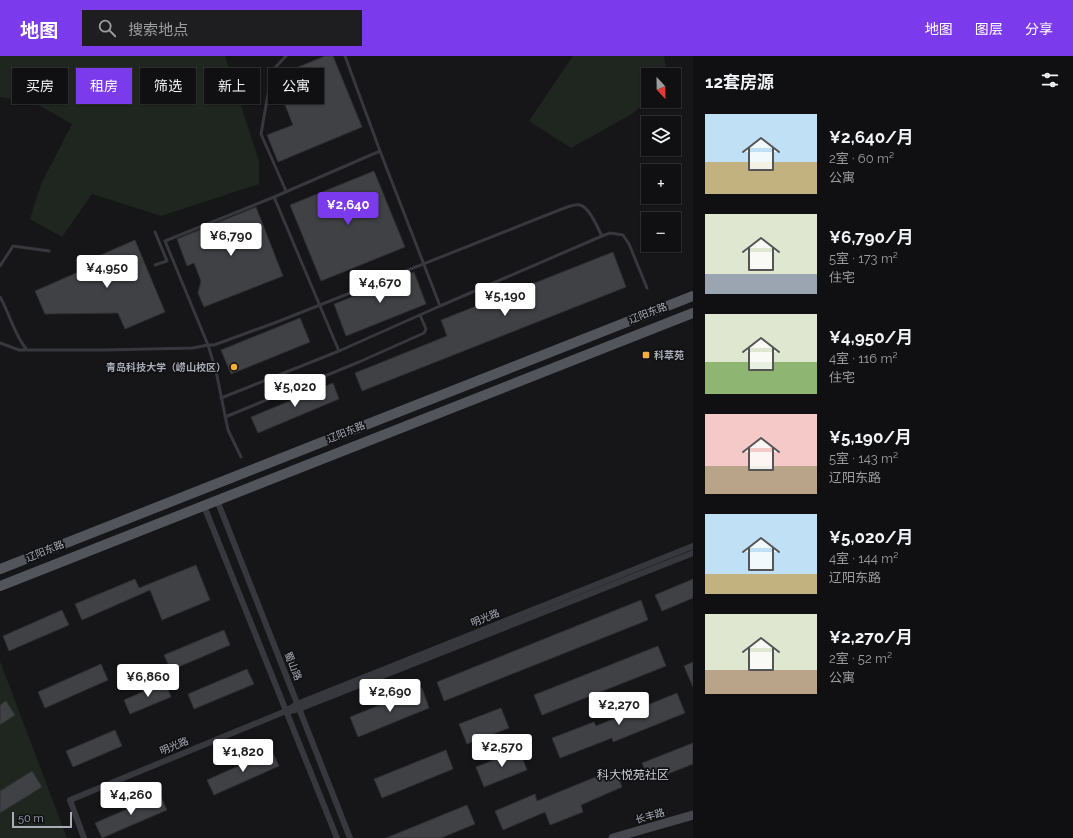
<!DOCTYPE html>
<html lang="zh">
<head>
<meta charset="utf-8">
<style>
	:root { --surface:#101012; --page:#1e1e20; --text:#f1f3f6; --muted:#9c9d9f; --line:#303032; --accent:#7c3aed }
	body { margin:0; font-family:Raleway,"Noto Sans SC",sans-serif; background:var(--page); color:var(--text); height:100vh; display:flex; flex-direction:column; font-size:15px; white-space:nowrap }
	* { box-sizing:border-box; margin:0 }
	p { font-size:13px; color:var(--muted) }
	.icon { flex:none; width:22px; height:22px; fill:none; stroke:currentColor; stroke-width:2; stroke-linecap:round; stroke-linejoin:round }
	.map { position:relative; flex:1; overflow:hidden }
	.side { display:flex; flex-direction:column; background:var(--surface); width:380px }
	.side>* { flex:none }
	.hud { position:absolute; left:12px; top:12px; width:380px; height:36px; display:flex; gap:8px }
	.needle { width:26px; rotate:158deg }
	.controls { position:absolute; left:641px; top:12px; display:grid; gap:8px }
	.controls a { display:grid; place-items:center; width:40px; height:40px; border-radius:0px; background:var(--surface); box-shadow:0 1px 3px #0004,0 0 0 1px var(--line); font-size:20px }
	.scale { position:absolute; left:12px; bottom:10px; width:60px; box-sizing:border-box; padding-left:4px; border:2px solid #a8adb8; border-top:0; font-size:11px; line-height:14px; white-space:nowrap; color:#a8adb8; -webkit-text-stroke:3px #111113; paint-order:stroke }
	.price { position:absolute; translate:-50% -34px; padding:0 9px; border-radius:4px; background:#fff; color:#222; font-size:13px; line-height:26px; filter:drop-shadow(0 1px 2px #0008) }
	.price::after { content:''; position:absolute; left:50%; top:24px; width:12px; height:9px; margin-left:-6px; background:inherit; clip-path:polygon(0 0,100% 0,50% 100%) }
	.price.active { background:var(--accent); color:#fff }
	ul { padding:0; list-style:none }
	li { display:flex; align-items:center; gap:12px; height:100px; padding:0 12px }
	li span { display:grid; place-items:center; flex:none; width:112px; height:80px; border-radius:0px; color:#555 }
	li>.icon { margin-inline-start:auto }
	span .icon { width:48px; height:48px; fill:#fffc; stroke-width:1 }
	li b { font-size:17px }
	h2 { display:flex; justify-content:space-between; align-items:center; height:48px; padding:0 12px; font-size:17px }
	.pill { padding:0 14px; border-radius:0px; background:var(--surface); box-shadow:0 1px 3px #0004,0 0 0 1px var(--line); font-size:14px; line-height:36px }
	.pill.active { background:var(--accent); color:#fff }
	header { display:flex; align-items:center; gap:24px; box-sizing:border-box; height:56px; padding:0 20px; background:var(--accent); color:#fff }
	header strong { font-size:19px }
	nav { display:flex; gap:22px; margin-inline-start:auto; font-size:14px }
	.search { width:280px; height:36px; background:var(--page); display:flex; align-items:center; gap:10px; box-sizing:border-box; padding:0 14px; border-radius:0px; color:var(--muted); font-size:15px }
	main { display:flex; flex:1; min-height:0 }
	.map>svg:first-child { display:block }
	.green { fill:#1e261f }
	.building { fill:#404145; stroke:#303034 }
	.lines { fill:none; stroke-linecap:round; stroke-linejoin:round }
	.lane { stroke:#37383d; stroke-width:3 }
	.street { stroke:#37383d; stroke-width:6 }
	.secondary { stroke:#45474d; stroke-width:9 }
	.primary { stroke:#53555c; stroke-width:10 }
	.poi-dot { fill:#f2b134; stroke:#111113; stroke-width:1.5 }
	.labels { text-anchor:middle; dominant-baseline:central; stroke-width:3.5; stroke-linejoin:round; paint-order:stroke }
	.street-label { font-size:10px; fill:#a8adb8; stroke:#111113 }
	.poi-label { font-size:10px; font-weight:bold; fill:#a8adb8; stroke:#111113; text-anchor:start }
	.quarter-label { font-size:12px; fill:#c9ccd4; stroke:#111113 }
</style>
</head>
<body>
<header>
<strong>地图</strong>
<div class="search"><svg class="icon" aria-label="search" viewBox="0 0 24 24"><circle cx="10" cy="10" r="6"/><path d="M15 15l6 6"/></svg>搜索地点</div>
<nav><a>地图</a><a>图层</a><a>分享</a></nav>
</header>
<main>
<div class="map">
<svg width="693" height="782" viewBox="0 0 693 782">
	<rect width="100%" height="100%" fill="#161618"/>
	<path class="green" d="M0,0h225l34,105v23l-98,32 -69,-22 -30,43 -32,-18 11,-35 31,-60 -37,-21 -35,-6z
		M573,0h91l3,19h-19v25l-16,14 -61,34 -42,-27z
		M0,605l67,177h-67z"/>
	<path class="building" d="M325,0h8l29,71 -84,35 -11,-27 26,-10 -19,-48z
		M374,115l31,76 -84,34 -31,-76z
		M256,151l27,69 -79,31 -6,-14 3,-12 -7,-18 -7,3 -10,-27z
		M135,184l30,72 -40,17 -7,-16 -73,1 -10,-23 64,-28 -3,-6z
		M613,196l13,35 -264,104 -7,-18 92,-37 -6,-16z
		M414,216l12,32 -80,32 -12,-32z
		M300,262l10,24 -79,32 -10,-24z
		M333,327l6,16 -81,34 -7,-16z
		M196,509l14,35 -48,20 -12,-30 -68,30 -7,-16 60,-25 4,9z
		M693,523v19l-31,13 -7,-16z
		M641,544l7,20 -204,81 -7,-19z
		M62,554l7,15 -60,26 -6,-15z
		M224,574l6,15 -59,25 -7,-15z
		M658,590l8,20 -124,49 -8,-20z
		M693,606v25l-9,-21z
		M101,608l7,16 -63,28 -7,-16z
		M247,613l7,15 -60,25 -6,-15z
		M165,626l6,15 -41,17 -6,-14z
		M422,632l7,20 -71,29 -8,-20z
		M677,637l8,20 -72,29 -1,-4 -52,20 -8,-20 42,-16 2,4z
		M6,645l9,14 -15,10v-20z
		M501,652l8,20 -42,16 -8,-20z
		M115,674l7,16 -49,21 -7,-16z
		M693,687v21l-43,17 -8,-18z
		M446,694l7,19 -71,29 -8,-19z
		M519,694l8,20 -43,17 -8,-20z
		M272,695l7,15 -65,29 -7,-15z
		M615,713l7,18 -41,18 2,7 -33,13 -5,-13 -42,18 -8,-19 40,-17 2,7z
		M32,715l10,16 -42,26v-22z
		M160,739l7,15 -65,28 -7,-15z
		M467,749l8,19 -34,14h-55z"/>
	<g class="lines">
		<path class="lane" d="M286,0l-14,15 -11,63 25,57
			M345,0l35,95
			M155,176l12,29 -12,4
			M0,210l13,-20 36,5
			M0,241c10,17 14,38 27,53
			M440,250l162,-70 8,-3 13,2 6,9 18,44
			M0,287l19,7h87l87,-2 15,-3h6l63,-23 290,-115c4,-1 9,-3 13,-2 10,3 17,22 22,31
			M221,342l118,-47 101,-45 -60,-155 -106,46
			M225,361l134,-55 65,-29 2,-4 -6,-14
			M241,401l-13,-27 -12,-59 -8,-26 -43,-104 109,-44 65,154"/>
		<path class="street" d="M217,444l133,338
			M204,450l133,332
			M290,655l9,-2 394,-156
			M84,782l-14,-38 216,-89 11,-7 396,-158"/>
		<path class="secondary" d="M613,782l80,-23"/>
		<path class="primary" d="M0,513l693,-273
			M0,530l693,-273"/>
	</g>
	<g class="poi-dot">
		<rect x="642" y="295" width="8" height="8" rx="2"/>
		<circle cx="234" cy="311" r="4"/>
	</g>
	<g class="labels">
		<g class="street-label">
			<text transform="translate(648 257) rotate(-21)">辽阳东路</text>
			<text transform="translate(346 376) rotate(-22)">辽阳东路</text>
			<text transform="translate(45 495) rotate(-22)">辽阳东路</text>
			<text transform="translate(485 562) rotate(-22)">明光路</text>
			<text transform="translate(293 610) rotate(68)">蜀山路</text>
			<text transform="translate(174 690) rotate(-22)">明光路</text>
			<text transform="translate(650 760) rotate(-16)">长丰路</text>
		</g>
		<g class="poi-label">
			<text x="654" y="299">科萃苑</text>
			<text x="226" y="311" text-anchor="end">青岛科技大学（崂山校区）</text>
		</g>
		<g class="quarter-label">
			<text x="633" y="719">科大悦苑社区</text>
		</g>
	</g>
</svg>
<div class="controls">
<a><svg class="needle" viewBox="-14 -14 28 28"><path d="M0-13l5 13h-10z" fill="#e53935"/><path d="M0 13l5-13h-10z" fill="#9c9d9f"/></svg></a>
<a><svg class="icon" aria-label="layers" viewBox="0 0 24 24"><path d="M12 4l9 5-9 5-9-5zM3 14l9 5 9-5"/></svg></a>
<a>+</a>
<a>−</a>
</div>
<div class="scale">50 m</div>
<b class="price active" style="left:348px;top:170px">¥2,640</b>
<b class="price" style="left:231px;top:201px">¥6,790</b>
<b class="price" style="left:107px;top:233px">¥4,950</b>
<b class="price" style="left:380px;top:248px">¥4,670</b>
<b class="price" style="left:505px;top:261px">¥5,190</b>
<b class="price" style="left:295px;top:352px">¥5,020</b>
<b class="price" style="left:148px;top:642px">¥6,860</b>
<b class="price" style="left:390px;top:657px">¥2,690</b>
<b class="price" style="left:619px;top:670px">¥2,270</b>
<b class="price" style="left:502px;top:712px">¥2,570</b>
<b class="price" style="left:243px;top:717px">¥1,820</b>
<b class="price" style="left:131px;top:760px">¥4,260</b>
<div class="hud">
<a class="pill">买房</a>
<a class="pill active">租房</a>
<a class="pill">筛选</a>
<a class="pill">新上</a>
<a class="pill">公寓</a>
</div>
</div>
<section class="side">
<h2>12套房源<svg class="icon" aria-label="filters" viewBox="0 0 24 24"><path d="M4 7h16M4 17h16"/><circle cx="9" cy="7" r="2"/><circle cx="15" cy="17" r="2"/></svg></h2>
<ul>
<li><span style="background:linear-gradient(#bfe0f5 60%,#c2b280 0)"><svg class="icon" aria-label="home" viewBox="0 0 24 24"><path d="M3 11l9-7 9 7M6 9v11h12V9"/></svg></span><div><b>¥2,640/月</b><p>2室 · 60 m²</p><p>公寓</p></div></li>
<li><span style="background:linear-gradient(#dfe7d0 75%,#9aa5b1 0)"><svg class="icon" aria-label="home" viewBox="0 0 24 24"><path d="M3 11l9-7 9 7M6 9v11h12V9"/></svg></span><div><b>¥6,790/月</b><p>5室 · 173 m²</p><p>住宅</p></div></li>
<li><span style="background:linear-gradient(#dfe7d0 60%,#8fb573 0)"><svg class="icon" aria-label="home" viewBox="0 0 24 24"><path d="M3 11l9-7 9 7M6 9v11h12V9"/></svg></span><div><b>¥4,950/月</b><p>4室 · 116 m²</p><p>住宅</p></div></li>
<li><span style="background:linear-gradient(#f6c9c9 65%,#b9a48a 0)"><svg class="icon" aria-label="home" viewBox="0 0 24 24"><path d="M3 11l9-7 9 7M6 9v11h12V9"/></svg></span><div><b>¥5,190/月</b><p>5室 · 143 m²</p><p>辽阳东路</p></div></li>
<li><span style="background:linear-gradient(#bfe0f5 75%,#c2b280 0)"><svg class="icon" aria-label="home" viewBox="0 0 24 24"><path d="M3 11l9-7 9 7M6 9v11h12V9"/></svg></span><div><b>¥5,020/月</b><p>4室 · 144 m²</p><p>辽阳东路</p></div></li>
<li><span style="background:linear-gradient(#dfe7d0 70%,#b9a48a 0)"><svg class="icon" aria-label="home" viewBox="0 0 24 24"><path d="M3 11l9-7 9 7M6 9v11h12V9"/></svg></span><div><b>¥2,270/月</b><p>2室 · 52 m²</p><p>公寓</p></div></li>
</ul>
</section>
</main>
</body>
</html>
